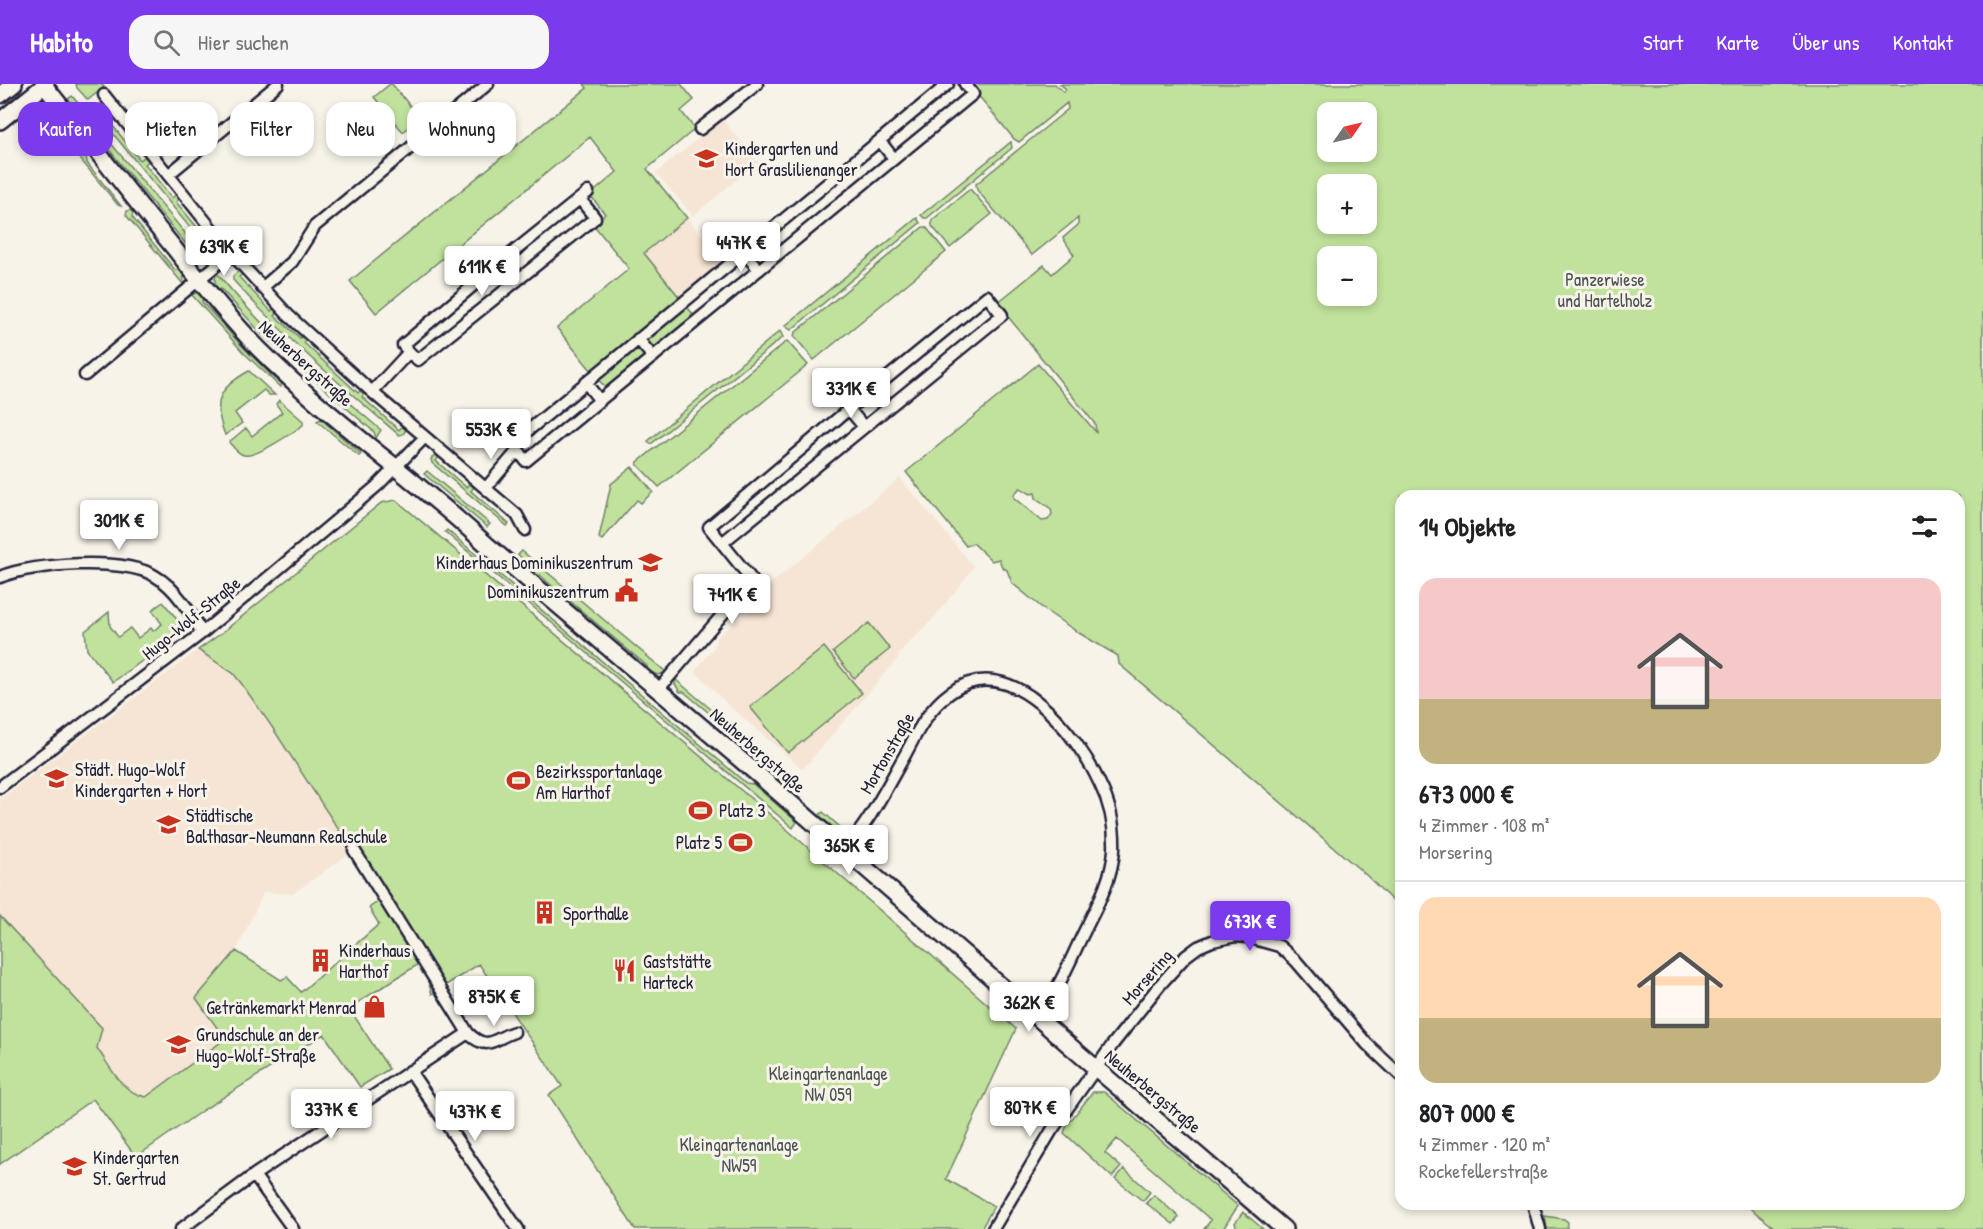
<!DOCTYPE html>
<html lang="de">
<head>
<meta charset="utf-8">
<style>
	:root { --surface:#fff; --page:#f6f6f6; --text:#202124; --muted:#757577; --line:#e0e0e0; --accent:#7c3aed }
	body { margin:0; font-family:"Patrick Hand",sans-serif; background:var(--page); color:var(--text); height:100vh; display:flex; flex-direction:column; font-size:22px; white-space:nowrap }
	* { box-sizing:border-box; margin:0 }
	p { font-size:20px; color:var(--muted) }
	.icon { flex:none; width:33px; height:33px; fill:none; stroke:currentColor; stroke-width:2; stroke-linecap:round; stroke-linejoin:round }
	.map { position:relative; flex:1; overflow:hidden }
	.side { position:absolute; left:1395px; top:406px; width:570px; height:720px; display:flex; flex-direction:column; background:var(--surface); border-radius:18px; box-shadow:0 3px 9px #0003 }
	.side>* { flex:none }
	.guide { position:absolute; left:18px; top:18px; width:570px; height:54px; display:flex; gap:12px }
	.needle { width:39px; rotate:56deg }
	.fabs { position:absolute; left:1317px; top:18px; display:grid; gap:12px }
	.fabs a { display:grid; place-items:center; width:60px; height:60px; border-radius:12px; background:var(--surface); box-shadow:0 3px 9px #0003; font-size:30px }
	.price { position:absolute; translate:-50% -51px; padding:0 14px; border-radius:6px; background:#fff; color:#222; font-size:20px; line-height:39px; filter:drop-shadow(0 2px 3px #0008) }
	.price::after { content:''; position:absolute; left:50%; top:36px; width:18px; height:14px; margin-left:-9px; background:inherit; clip-path:polygon(0 0,100% 0,50% 100%) }
	.price.on { background:var(--accent); color:#fff }
	ul { padding:0; list-style:none }
	li { display:grid; align-content:center; gap:12px; height:318px; padding:0 24px }
	li+li { border-top:2px solid var(--line) }
	li span { display:grid; place-items:center; height:186px; border-radius:18px; color:#555 }
	li>.icon { margin-inline-start:auto }
	span .icon { width:108px; height:108px; fill:#fffc; stroke-width:1 }
	li b { font-size:26px }
	h2 { display:flex; justify-content:space-between; align-items:center; height:72px; padding:0 24px; font-size:26px }
	.tag { padding:0 21px; border-radius:18px; background:var(--surface); box-shadow:0 3px 9px #0003; font-size:21px; line-height:54px }
	.tag.on { background:var(--accent); color:#fff }
	header { display:flex; align-items:center; gap:36px; box-sizing:border-box; height:84px; padding:0 30px; background:var(--accent); color:#fff }
	header strong { font-size:28px }
	nav { display:flex; gap:33px; margin-inline-start:auto; font-size:21px }
	.search { width:420px; height:54px; background:var(--page); display:flex; align-items:center; gap:15px; box-sizing:border-box; padding:0 21px; border-radius:18px; color:var(--muted); font-size:22px }
	.map>svg:first-child { display:block }
	.built { fill:#f6e5d4 }
	.green { fill:#c0e29c; stroke:#71826c; stroke-width:1.5; fill-rule:evenodd }
	.lines { fill:none; stroke-linecap:round; stroke-linejoin:round }
	.street-casing { stroke:#22223b; stroke-width:15 }
	.secondary-casing { stroke:#22223b; stroke-width:20 }
	.street { stroke:#f7f3e8; stroke-width:10 }
	.secondary { stroke:#f7f3e8; stroke-width:15 }
	.labels { text-anchor:middle; dominant-baseline:central; stroke-width:6; stroke-linejoin:round; paint-order:stroke }
	.poi-label { font-size:18px; fill:#22223b; stroke:#f7f3e8; text-anchor:start }
	.park-label { font-size:18px; fill:#4a5253; stroke:#f7f3e8 }
	.street-label { font-size:18px; fill:#22223b; stroke:#f7f3e8 }
</style>
</head>
<body>
<header>
<strong>Habito</strong>
<div class="search"><svg class="icon" aria-label="search" viewBox="0 0 24 24"><circle cx="10" cy="10" r="6"/><path d="M15 15l6 6"/></svg>Hier suchen</div>
<nav><a>Start</a><a>Karte</a><a>Über uns</a><a>Kontakt</a></nav>
</header>
<div class="map">
<svg width="1983" height="1145" viewBox="0 0 1983 1145">
	<rect width="100%" height="100%" fill="#f7f3e8"/>
	<filter id="ink" filterUnits="userSpaceOnUse"><feTurbulence type="fractalNoise" baseFrequency=".0167" numOctaves="2"/><feDisplacementMap in="SourceGraphic" scale="12" xChannelSelector="R" yChannelSelector="G"/><feConvolveMatrix kernelMatrix="1 2 1 2 8 2 1 2 1" color-interpolation-filters="sRGB"/></filter>
	<g filter="url(#ink)">
		<path class="built" d="M722,35l36,43 -65,54 -37,-43z
			M687,134l38,46 -44,36 -37,-47z
			M900,394l74,89 -41,52 -35,35 2,2 -97,113 -74,-63 -34,-35 20,-25 1,-8 34,-28 18,-24z
			M198,566l35,23 8,10 112,168 -61,43 -28,-2 -28,59 -40,47 30,41 -80,58 -10,-2 -10,-6 -29,-41 5,-20 -102,-112v-117z"/>
		<path class="green" d="M76,0h25l3,3 -16,13 -11,-12z
			M390,0h2l28,34 -17,14 -29,-35z
			M584,0h97l13,16 -13,11 14,18 -48,40 40,49 -43,35 52,65 -89,72 -50,-62 72,-59 -36,-45 12,-10 -15,-19 27,-23 -27,-35 -214,176 -26,-32 237,-193z
			M969,0h86l9,8 2,-3 -6,-5h923v1145h-207l-30,-24 213,-1v-708h-558v413l-36,-35 -246,-210 -1,-8 -39,-23 -33,-22 -34,-28 -5,-13 -5,-3 -3,-8 -7,2 -19,-18 -7,3 -60,-74 132,-108 58,68 -1,-8 -98,-121 47,-38 8,9 22,-19 -11,-17 15,-13v-7l-46,37 -55,-65 -1,-6 92,-75 -1,-6 -48,39 -5,-3zM1328,28h38v40h-38zM1328,100h38v40h-38zM1328,172h38v40h-38zM1020,404l11,6 4,-1 1,5 15,11 1,5 -4,6 -6,1 -28,-23v-4z
			M72,12l136,165 -10,-2 -130,-160z
			M92,24l20,6 2,2 -5,5 31,39 7,-5 3,5 -5,4 27,34 6,-5 3,4 -5,5 32,38 6,-4 3,4 -8,6h-4z
			M50,31l11,11 -2,2 16,19 -4,3 -24,-32z
			M1011,58l1,6 -85,70h-3l-3,-3z
			M80,70l6,2 1,7 34,43 -3,-1 -37,-45z
			M970,105l22,25 -42,34 -18,-22v-6z
			M130,126l3,3 -1,4 43,53h5c3,5 5,8 3,14l-57,-69 1,-4z
			M917,134l3,5 -129,107 -6,-4z
			M923,143h3l20,25 -132,108 -20,-24 1,-3z
			M241,185l4,3 -6,5 32,34 6,-5 3,4 -5,6 25,22 5,-4 4,3 -5,6 54,50 5,-5 3,3 -4,6 37,33 5,-6 4,3 -5,7 -4,1c-58,-50 -115,-98 -166,-155v-4z
			M217,189c48,59 106,108 164,157l-5,8 -2,-6 -111,-97 -42,-46 -5,-1 -1,-10z
			M197,209l5,4v5l39,43 36,36h5l-1,6h-1l-37,-35 -52,-58z
			M780,247l3,6 -132,107 -3,-3z
			M787,257l21,24 -149,122 -22,-23 1,-2z
			M249,287l26,24h-6l-5,-5 -29,23 7,10 -17,12c-13,-33 -7,-47 24,-64z
			M279,316l24,21v4c-11,8 -47,33 -59,30 -6,-1 -11,-8 -15,-13l17,-14 6,8 30,-24 -6,-8z
			M321,335l40,35 -2,2 -42,-35z
			M437,368l3,3 -4,6 30,26 5,-5 4,3 -4,6 38,33 -2,2 -75,-63 -1,-4z
			M632,383l21,25 -12,11 -4,-3 -35,40 -3,-2 12,-54z
			M427,387l63,53 -3,3 -63,-53z
			M396,416l371,312 249,217 -70,150 48,27 -13,23h-346l-86,-134 13,-9 -83,-122 -47,30 -10,-32 -73,46 40,61 -29,18 -36,-53 -121,76 -67,47 -43,-58 -93,65v-248l102,112 -5,20c14,20 24,44 49,49l79,-58 -29,-41 40,-47 45,29 6,-3 14,15 78,-68 -10,-16 14,-10 -113,-174 -29,-41 -8,-10 -35,-23 25,-18 158,-129z
			M447,446l299,253 7,1 44,38 -4,6 -348,-296z
			M522,467l144,121 -8,3 -10,-4 -1,-5 -95,-80 -12,-11 -5,1 -9,-14 -8,-7z
			M163,518c7,9 20,20 16,32l-66,48 -26,-32 -2,-19 24,-19 1,14 8,11 12,-9 8,10 13,-10 2,3 9,-7 -10,-14z
			M869,539l21,26 -36,29 -21,-26z
			M824,563l38,46 -74,60 -38,-46z
			M675,595l100,84 12,15 -6,6c-7,-6 -10,-15 -18,-21v-5l-79,-66h-4l-5,-8z
			M823,728l25,22c-14,2 -22,-7 -32,-16z
			M1093,1008h11l134,114 -15,23h-19l7,-9 -94,-81 -12,14 16,14 -9,10 -48,-44 3,-8z
			M1124,1085l26,23 -7,9 -28,-22z
			M1154,1111l25,22 -6,7 -27,-21z
			M1243,1128l20,17h-26l-2,-6z
			M1545,1132l19,3 4,3 -1,7h-20z"/>
		<g class="lines">
			<defs>
				<path id="street" d="M948,0l-435,359 13,18 447,-367 -8,-10
					M104,11l127,158 58,63 83,76 145,123 8,15
					M700,45l57,-45
					M880,57l14,18
					M168,91l110,-91
					M744,168l15,18
					M262,204l30,-26 23,-36 173,-142
					M638,255l15,18
					M409,268l9,8 177,-142 -15,-19
					M85,291l146,-122
					M586,299l14,18
					M372,308l37,-40 -6,-7 98,-83 87,-70
					M849,325l15,18
					M486,404l32,-38
					M0,493c33,-14 124,-20 155,-1 21,12 35,36 47,57
					M658,606l94,-110 -43,-53 140,-118 138,-113 15,19 -280,228
					M0,703l202,-154 175,-147 48,-49
					M354,766l114,183c20,19 25,6 46,-1
					M844,766c26,-28 42,-62 61,-95 12,-23 23,-46 45,-62 60,-45 128,42 150,91 10,20 15,43 14,66 -2,29 -16,54 -29,80 -10,20 -19,42 -30,61 -6,9 -13,17 -19,25
					M410,987l108,158
					M254,1091l39,54
					M1533,1120l7,25
					M181,1145l73,-54 214,-142
					M993,1145l59,-99 61,-86 46,-58 27,-30 12,-9 14,-6 24,-5 11,1 32,9 17,15 71,83 34,32"/>
				<path id="secondary" d="M43,0c44,54 87,110 131,164 27,35 54,69 85,101 71,71 154,128 228,196l268,227 322,280 207,177
					M0,11l14,-11
					M0,37l46,-37"/>
			</defs>
			<use href="#street" class="street-casing"/>
			<use href="#secondary" class="secondary-casing"/>
			<use href="#street" class="street"/>
			<use href="#secondary" class="secondary"/>
		</g>
	</g>
	<defs>
		<symbol id="school-bare" viewBox="-9 -9 18 18"><path d="M0-5L7-2L0 1L-7-2ZM-4 1L0 2.5L4 1V4Q0 6-4 4Z" fill="#c8321e" stroke="#f7f3e8" stroke-width="2.5" paint-order="stroke"/></symbol>
		<symbol id="civic-bare" viewBox="-9 -9 18 18"><path d="M-.6-6.5H3V-4.5H.6V-3L4-1V1h2V6H-6V1h2V-1L-.6-3ZM-1.2 2.5V6h2.4V2.5Z" fill="#c8321e" stroke="#f7f3e8" stroke-width="2.5" paint-order="stroke"/></symbol>
		<symbol id="stadium-bare" viewBox="-9 -9 18 18"><path d="M0-5a6.5 5 0 1 0 0 10a6.5 5 0 1 0 0-10ZM-3.5-1.8h7v3.6h-7Z" fill="#c8321e" stroke="#f7f3e8" stroke-width="2.5" paint-order="stroke"/></symbol>
		<symbol id="building-bare" viewBox="-9 -9 18 18"><path d="M-4-6H4V6H1V3H-1V6H-4ZM-2.5-4.3h1.7v1.8h-1.7ZM.8-4.3h1.7v1.8H.8ZM-2.5-1h1.7V.8h-1.7ZM.8-1h1.7V.8H.8Z" fill="#c8321e" stroke="#f7f3e8" stroke-width="2.5" paint-order="stroke"/></symbol>
		<symbol id="restaurant-bare" viewBox="-9 -9 18 18"><path d="M-5-6h1v4h1v-4h1v4h1v-4h1v5L-1.5 .5V6h-2V.5L-5-1ZM5-6V6H3V1.5H1.5Q1.5-4 5-6Z" fill="#c8321e" stroke="#f7f3e8" stroke-width="2.5" paint-order="stroke"/></symbol>
		<symbol id="shop-bare" viewBox="-9 -9 18 18"><path d="M-5-2.5h2.3a2.7 3.5 0 0 1 5.4 0H5L5.5 6h-11ZM-1.5-2.5h3a1.5 2.3 0 0 0-3 0Z" fill="#c8321e" stroke="#f7f3e8" stroke-width="2.5" paint-order="stroke"/></symbol>
	</defs>
	<g fill-rule="evenodd">
		<use href="#school-bare" x="690" y="58" width="33" height="33"/>
		<use href="#school-bare" x="634" y="462" width="33" height="33"/>
		<use href="#civic-bare" x="610" y="490" width="33" height="33"/>
		<use href="#school-bare" x="40" y="678" width="33" height="33"/>
		<use href="#stadium-bare" x="502" y="680" width="33" height="33"/>
		<use href="#stadium-bare" x="684" y="710" width="33" height="33"/>
		<use href="#school-bare" x="152" y="724" width="33" height="33"/>
		<use href="#stadium-bare" x="724" y="742" width="33" height="33"/>
		<use href="#building-bare" x="528" y="812" width="33" height="33"/>
		<use href="#building-bare" x="304" y="860" width="33" height="33"/>
		<use href="#restaurant-bare" x="608" y="870" width="33" height="33"/>
		<use href="#shop-bare" x="358" y="906" width="33" height="33"/>
		<use href="#school-bare" x="162" y="944" width="33" height="33"/>
		<use href="#school-bare" x="58" y="1066" width="33" height="33"/>
	</g>
	<g class="labels">
		<g class="poi-label">
			<text x="725" y="64">Kindergarten und<tspan x="725" dy="21">Hort Graslilienanger</tspan></text>
			<text x="633" y="478" text-anchor="end">Kinderhaus Dominikuszentrum</text>
			<text x="609" y="507" text-anchor="end">Dominikuszentrum</text>
			<text x="75" y="685">Städt. Hugo-Wolf<tspan x="75" dy="21">Kindergarten + Hort</tspan></text>
			<text x="536" y="687">Bezirkssportanlage<tspan x="536" dy="21">Am Harthof</tspan></text>
			<text x="719" y="726">Platz 3</text>
			<text x="186" y="731">Städtische<tspan x="186" dy="21">Balthasar-Neumann Realschule</tspan></text>
			<text x="722" y="758" text-anchor="end">Platz 5</text>
			<text x="563" y="829">Sporthalle</text>
			<text x="339" y="866">Kinderhaus<tspan x="339" dy="21">Harthof</tspan></text>
			<text x="643" y="877">Gaststätte<tspan x="643" dy="21">Harteck</tspan></text>
			<text x="356" y="923" text-anchor="end">Getränkemarkt Menrad</text>
			<text x="196" y="950">Grundschule an der<tspan x="196" dy="21">Hugo-Wolf-Straße</tspan></text>
			<text x="93" y="1073">Kindergarten<tspan x="93" dy="21">St. Gertrud</tspan></text>
		</g>
		<g class="park-label">
			<text x="1605" y="195">Panzerwiese<tspan x="1605" dy="21">und Hartelholz</tspan></text>
			<text x="828" y="989">Kleingartenanlage<tspan x="828" dy="21">NW 059</tspan></text>
			<text x="739" y="1060">Kleingartenanlage<tspan x="739" dy="21">NW59</tspan></text>
		</g>
		<g class="street-label">
			<text transform="translate(306 279) rotate(42)">Neuherbergstraße</text>
			<text transform="translate(191 534) rotate(-39)">Hugo-Wolf-Straße</text>
			<text transform="translate(758 666) rotate(41)">Neuherbergstraße</text>
			<text transform="translate(887 669) rotate(-60)">Mortonstraße</text>
			<text transform="translate(1147 893) rotate(-49)">Morsering</text>
			<text transform="translate(1153 1007) rotate(40)">Neuherbergstraße</text>
		</g>
	</g>
</svg>
<div class="fabs">
<a><svg class="needle" viewBox="-14 -14 28 28"><path d="M0-13l5 13h-10z" fill="#e53935"/><path d="M0 13l5-13h-10z" fill="#757577"/></svg></a>
<a>+</a>
<a>−</a>
</div>
<b class="price" style="left:741px;top:189px">447K €</b>
<b class="price" style="left:224px;top:193px">639K €</b>
<b class="price" style="left:482px;top:213px">611K €</b>
<b class="price" style="left:851px;top:335px">331K €</b>
<b class="price" style="left:491px;top:376px">553K €</b>
<b class="price" style="left:119px;top:467px">301K €</b>
<b class="price" style="left:732px;top:541px">741K €</b>
<b class="price" style="left:849px;top:792px">365K €</b>
<b class="price on" style="left:1250px;top:868px">673K €</b>
<b class="price" style="left:494px;top:943px">875K €</b>
<b class="price" style="left:1029px;top:949px">362K €</b>
<b class="price" style="left:1030px;top:1054px">807K €</b>
<b class="price" style="left:331px;top:1056px">337K €</b>
<b class="price" style="left:475px;top:1058px">437K €</b>
<div class="guide">
<a class="tag on">Kaufen</a>
<a class="tag">Mieten</a>
<a class="tag">Filter</a>
<a class="tag">Neu</a>
<a class="tag">Wohnung</a>
</div>
<section class="side">
<h2>14 Objekte<svg class="icon" aria-label="filters" viewBox="0 0 24 24"><path d="M4 7h16M4 17h16"/><circle cx="9" cy="7" r="2"/><circle cx="15" cy="17" r="2"/></svg></h2>
<ul>
<li><span style="background:linear-gradient(#f6c9c9 65%,#c2b280 0)"><svg class="icon" aria-label="home" viewBox="0 0 24 24"><path d="M3 11l9-7 9 7M6 9v11h12V9"/></svg></span><div><b>673 000 €</b><p>4 Zimmer · 108 m²</p><p>Morsering</p></div></li>
<li><span style="background:linear-gradient(#ffd9b3 65%,#c2b280 0)"><svg class="icon" aria-label="home" viewBox="0 0 24 24"><path d="M3 11l9-7 9 7M6 9v11h12V9"/></svg></span><div><b>807 000 €</b><p>4 Zimmer · 120 m²</p><p>Rockefellerstraße</p></div></li>
</ul>
</section>
</div>
</body>
</html>
